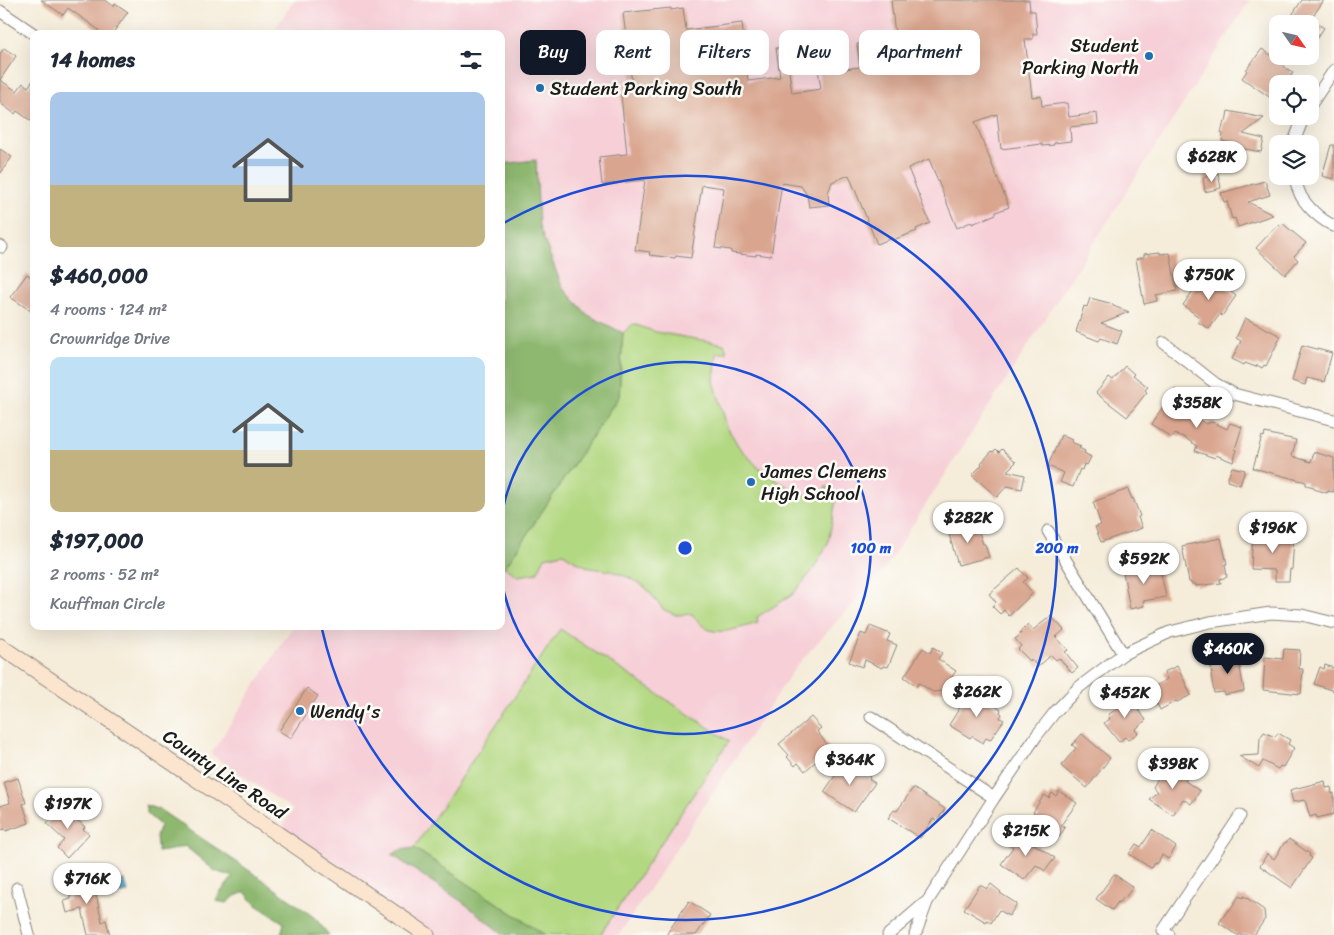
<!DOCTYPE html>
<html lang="en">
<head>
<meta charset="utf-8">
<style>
	:root { --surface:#fff; --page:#f2f2f3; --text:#1f2937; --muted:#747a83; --accent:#111827 }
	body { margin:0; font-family:Sriracha,sans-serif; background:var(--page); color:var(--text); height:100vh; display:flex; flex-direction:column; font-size:19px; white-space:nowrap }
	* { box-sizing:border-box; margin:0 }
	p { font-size:16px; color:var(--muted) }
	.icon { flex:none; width:28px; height:28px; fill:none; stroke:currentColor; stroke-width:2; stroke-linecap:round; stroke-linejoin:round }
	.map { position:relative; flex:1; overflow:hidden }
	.side { position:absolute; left:30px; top:30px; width:475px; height:600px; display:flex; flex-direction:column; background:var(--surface); border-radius:10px; box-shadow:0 5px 20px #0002 }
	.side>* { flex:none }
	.guide { position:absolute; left:520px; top:30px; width:475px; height:45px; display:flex; gap:10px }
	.needle { width:32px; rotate:124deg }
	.buttons { position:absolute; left:1269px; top:15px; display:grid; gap:10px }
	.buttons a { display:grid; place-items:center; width:50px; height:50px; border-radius:10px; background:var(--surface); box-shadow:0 5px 20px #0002; font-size:25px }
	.price { position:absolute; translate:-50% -42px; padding:0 11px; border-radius:18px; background:#fff; color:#222; font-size:16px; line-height:32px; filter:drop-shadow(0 1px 2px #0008) }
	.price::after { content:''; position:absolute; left:50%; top:30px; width:15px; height:11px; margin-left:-8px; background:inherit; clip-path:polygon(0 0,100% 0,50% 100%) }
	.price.active { background:var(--accent); color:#fff }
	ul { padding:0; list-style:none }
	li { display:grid; align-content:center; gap:10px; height:265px; padding:0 20px }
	li span { display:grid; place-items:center; height:155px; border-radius:10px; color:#555 }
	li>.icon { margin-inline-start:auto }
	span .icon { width:90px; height:90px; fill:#fffc; stroke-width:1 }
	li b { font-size:21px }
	h2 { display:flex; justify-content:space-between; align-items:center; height:60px; padding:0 20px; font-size:21px }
	.tag { padding:0 18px; border-radius:10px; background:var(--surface); box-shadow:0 5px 20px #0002; font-size:18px; line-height:45px }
	.tag.active { background:var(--accent); color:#fff }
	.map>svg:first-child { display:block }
	.built { fill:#f6cfd7 }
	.green { fill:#b3d882; stroke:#687a4f }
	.forest { fill:#8eb870; stroke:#556a46 }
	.water { fill:#55a7d0; stroke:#386276 }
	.building { fill:#d9a58e }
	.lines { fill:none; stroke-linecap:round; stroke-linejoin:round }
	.street-casing { stroke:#88847a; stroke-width:13 }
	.secondary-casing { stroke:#88847a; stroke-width:17 }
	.street { stroke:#fff; stroke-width:11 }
	.secondary { stroke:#fce5cf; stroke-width:15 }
	.ring { fill:none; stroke:#1d4ed8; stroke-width:2.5 }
	.poi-dot { fill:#1f6fb2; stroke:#fdfcf7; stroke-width:2 }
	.labels { text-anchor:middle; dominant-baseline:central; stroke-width:5; stroke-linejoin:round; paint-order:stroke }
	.poi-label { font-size:19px; fill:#1c1c1c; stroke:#fdfcf7; text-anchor:start }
	.street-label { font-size:19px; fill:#1c1c1c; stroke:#fdfcf7 }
	.centre { fill:#1d4ed8; stroke:#fdfcf7; stroke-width:2.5 }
	.ring-label { font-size:15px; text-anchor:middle; font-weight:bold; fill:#1d4ed8; stroke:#fdfcf7; stroke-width:5; stroke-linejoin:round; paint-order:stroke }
</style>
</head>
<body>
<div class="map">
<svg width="1334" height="935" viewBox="0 0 1334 935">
	<rect width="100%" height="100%" fill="#fdfcf7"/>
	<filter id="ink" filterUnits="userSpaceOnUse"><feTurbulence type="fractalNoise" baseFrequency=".02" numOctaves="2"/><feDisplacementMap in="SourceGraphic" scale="10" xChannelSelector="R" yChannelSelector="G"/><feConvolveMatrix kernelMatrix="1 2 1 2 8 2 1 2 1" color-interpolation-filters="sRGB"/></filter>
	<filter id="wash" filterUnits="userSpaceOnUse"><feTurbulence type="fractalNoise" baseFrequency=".0096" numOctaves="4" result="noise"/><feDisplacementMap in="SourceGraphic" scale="20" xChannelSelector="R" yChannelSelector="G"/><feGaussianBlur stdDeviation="1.12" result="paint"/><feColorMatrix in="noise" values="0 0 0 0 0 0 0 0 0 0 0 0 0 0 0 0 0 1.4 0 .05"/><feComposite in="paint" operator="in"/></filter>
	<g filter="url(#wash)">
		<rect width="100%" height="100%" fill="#f5ecd9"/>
		<path class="built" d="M294,0h956l-367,571 -87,95 -177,269h-192l-149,-101 15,-24 -82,-56 82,-128h208v-57l4,-2 118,-234 -35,-18 -26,-28 -23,-61 -3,-65 -35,3v-130h-229z"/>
		<path class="green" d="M633,324l23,8 68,12 3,9h-10l-3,28 13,46 12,20 18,19 15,12 31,17 16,1 7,-9 6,1 4,12 -8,43 -15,27 -21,25 -35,22 1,6c-12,3 -36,12 -48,7 -7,-2 -13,-10 -18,-16l-16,1 -12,-5 -19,-23 -17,-10 -17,-6 -20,-3 -12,-5 -16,-10 -18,4 -8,16 -19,3 -13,-9 114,-171 4,-63z
			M560,629l169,112 -129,194h-55l-131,-87z"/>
		<path class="forest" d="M536,160l3,66 23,61 26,28 35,18 -4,63 -114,171 -4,2v-405z
			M145,805l15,5 106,72 49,36 14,17h-48l3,-12 -28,-18 -11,-13 -10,4 -8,7 -11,-2 4,-8 13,-16 -18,-6 -30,-25 -14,4 -13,2 -2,-15 4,-12 -12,-10z
			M414,848l131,87h-40l-44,-34 -69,-46 8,-5z"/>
		<path class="water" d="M125,880l3,12 -21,4 -1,-3h-3v-4l2,-1 -1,-4z"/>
		<g id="blocks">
			<path class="building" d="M41,0h63l10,6 1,-3 13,9 -16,22h-16l3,-4 -31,-22 -5,7z
				M891,0h138l1,11h5l2,23h-4v5h-8l7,58 9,-1 1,10 25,-3 2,14 28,-4 1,11 -28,3 1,14 -17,2v2l-12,1v-2l-41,5 -4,-35 -22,8 34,85 -13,5v2l-24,10 -1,-2 -14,6 -28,-69 -21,9 22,55 -14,6 1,2 -24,9 -1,-2 -15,6 -28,-69 -17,7 -4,11 1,12 -20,2 -2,-12 -6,-9 -19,-3 -11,73 -15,-2v2l-25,-3v-3l-16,-2 9,-60 -22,-3 -11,73 -15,-2 -1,2 -26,-3 1,-3 -15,-2 10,-70 -43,5 -3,-28 28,-3 -6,-59 5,-1 -1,-10 7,-1 -9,-70 48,-5v2l12,-2 3,22 56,-7 6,58 32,-4 -4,-29 12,-2 -1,10 5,37 29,-4 -5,-35 -2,1 -1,-12 13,-1 3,29 31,-4 -3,-23 28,-3v-6l10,-1z
				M1302,0h22l-13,19 13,9 -14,20v-27l-2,3h-22z
				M4,48l12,8 -16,24 17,11 6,-8 5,4 6,-8v44l-17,-12 -2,3 -15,-11v-49z
				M1262,49l22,15 -1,2 10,7 -8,11h-7v19l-36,-25 5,-7 -1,-1z
				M1228,111l36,7 -21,16 21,5 -3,13 -32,-6 1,-3 -8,-2 1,-7 -2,-1 3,-12 2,1z
				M1331,145h3v34l-12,-3z
				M0,149l12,8 -12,17z
				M1218,173l3,15 -16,4 -2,-15z
				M1265,181l5,14 -22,7 25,13 -35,12 -3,-9 -3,1 -5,-18 -3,1 -3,-9z
				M1282,223l24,20 -12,13 4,4 -13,15 -29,-27 22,-24 1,2z
				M1160,252v2l10,-1 7,38 -21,4 1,6 -13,3 -8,-45 8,-2v-3z
				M27,274l7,5v34l-24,-16z
				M1205,274l7,5 1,-2 23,19 -14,20 -2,-2 -11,15 -11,-7 2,-4 -17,-13z
				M1090,298l23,6v2l16,6 -28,11 21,8 -5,13 -16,-6 -2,3 -23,-9 8,-26 3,1z
				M1245,318l36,18 -15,30 -2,-1 -2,3 -5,-3 -1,2 -11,-4 -1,2 -12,-6 9,-18 -5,-3z
				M1302,345l30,8 -8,29 -17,-4 -2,7 -13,-4z
				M1125,366l9,8 -1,1 15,12 -3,3 2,2 -20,25 -31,-24 13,-16 4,3z
				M1175,389l11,7 -5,8 10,6 -2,3 17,11 6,-2 15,7 3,-6 12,4 -7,22 2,1 -4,12 -17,-7 -1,3 -20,-7 2,-5 -15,-10 -2,1 -5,-3 -3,4 -21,-14z
				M1265,433l31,7 -4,16 19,6 3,-10 20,6v34l-6,-1 -1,2 -13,-4v-2l-8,-2v-3l-53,-14 9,-32 2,1z
				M1061,435l11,5 -1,2 10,4 -2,2 6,3 -1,2 7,4 -4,8 -3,-1 -2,6 -2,-1 -7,18 -13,-5 4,-9 -16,-7z
				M996,449l3,3 3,-3 14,13 -9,9 18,4 -3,14 -15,-3 -10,11 -25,-22 10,-10 -1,-2 11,-12 1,1z
				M1232,467l13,3 -5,15 -13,-4z
				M1128,489l4,10 1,-1 7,18 -2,1 4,11 -41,14 -6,-15 6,-2 -8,-23z
				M967,523l1,1 5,-1 2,4 3,2 5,15h2l4,13 -31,8 -10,-34z
				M1253,532h16v2l25,2 -2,34 -2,-1 -1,12h-14v-11l-24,-1z
				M1221,538l6,26h-2l2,13 -7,2 1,4 -25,3v-2h-5v-2h-2l-7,-36z
				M1159,564l7,33 -23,4 1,5 -14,3 -7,-37z
				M1019,568l9,10 -5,4 10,11 -24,23 -5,-6 -4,4 -8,-8 4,-4 -7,-8z
				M1051,616l13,14 -8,7 12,13 -3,2 13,16 -6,5 -13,-15 -3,2 -5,-5 -13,12 -7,-8 -1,2 -12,-12 3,-3 -6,-7 6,-5 -1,-2 8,-8 5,6z
				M870,626l20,8 -3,7 10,4 -9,22 -5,-1 -1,2 -17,-8 -3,7 -13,-5 12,-29 5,2z
				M933,647l9,6 -4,6 18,12 -6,8 2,1 -7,10 -1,-1 -2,2 -9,1 -14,-9 -2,3 -13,-9 19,-29 7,5z
				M1284,649l16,1 -1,19h4l-2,25 -38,-4 2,-33 18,2z
				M1237,650l7,41 -20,4v-3l-10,1 -3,-19h1l-1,-7 13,-1 -2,-13z
				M1325,665l9,3v23l-20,-7 6,-17 4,2z
				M1177,666l14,29 -14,7 -1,-1 -16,9 -10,-21 17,-10 -3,-7z
				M307,688l11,8 -27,42 -12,-7z
				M971,690l30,20 -1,2 2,2 -2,4 4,2 -14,20 -4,-2 -3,5 -11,-7 -2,2 -21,-13z
				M1126,694l20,26 -11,10 3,3 -10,7 -3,-3 -6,5 -15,-19 6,-4 -2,-4 10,-7 -4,-6z
				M811,717l10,11 -4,3 13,18 -25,22 -7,-8 -3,3 -8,-9 2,-2 -10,-11z
				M1264,732l11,5 3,-4 12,7 -2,4 6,4 -11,19 -3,-1 -2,3 -15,-8 -4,7 -20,-12 20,-1 1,-17z
				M1082,734l28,24 -23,30 -26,-22 15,-18 -4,-3z
				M847,758l11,7 -1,3 13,9 -1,2 6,4 -21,29 -30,-20z
				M1166,764l21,14 -2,3 15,10 -9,13 -8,-5 -10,16 -24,-16 8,-7 -4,-5z
				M18,778l8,25 -3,1 6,19 -23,8 -1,-2 -5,1v-24l10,-3 -6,-21z
				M1325,781l1,7 5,-1 1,7 2,-1v21l-17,4 -1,-3 -6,2 -5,-17 -12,2 -3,-12z
				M913,788l32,21 -8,12 -4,-2 -13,19 -32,-20 6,-8 3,1z
				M1059,791l18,12 -16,22 4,3 -6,9 -24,-16 4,-5 -6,-4 11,-17 5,3 3,-5 4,3z
				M65,804l9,9 -2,2 13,12 -2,2 6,5 -22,24 -10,-10 7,-8 -17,-16z
				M1152,830l24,17 -8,12 -6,-4 -6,9 -2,-1 -3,5 -22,-14 7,-10 5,3z
				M1016,832l39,26 -10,13 -9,-6 -12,15 -23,-16 12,-17 -5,-4z
				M1289,839l21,15 -1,2 3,2 -20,30 -32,-22 7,-12 7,5 11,-17 1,1z
				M1114,874l19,13 -8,11 -1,-1 -4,5h-2l-6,8 -16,-11z
				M92,876l10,46 4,-2 4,15h-22l-6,-26 -15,4 -3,-12 7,-2 -3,-18z
				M991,884l10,8 -1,1 17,11 -8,12 -10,-6 -8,13 -4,-3 -1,2 -22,-13 16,-24 7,4z
				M1239,896l4,2 1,-2 20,14 1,9 -11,16h-17l-18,-12 9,-13 1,1z
				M689,901l21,14 -14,20h-30z"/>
		</g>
	</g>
	<g filter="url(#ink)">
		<use href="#blocks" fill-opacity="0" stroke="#88847a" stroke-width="1"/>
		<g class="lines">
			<defs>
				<path id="street" d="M0,11l34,23
					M1310,106l24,-36
					M1293,144l11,-28
					M1294,176c2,7 4,14 7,20 7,12 20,24 33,30
					M0,246l2,1
					M1164,343l52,41 18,10 100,26
					M1048,531l75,123
					M871,717l123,81
					M17,888l12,47
					M888,935l37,-32
					M915,935l12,-33 67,-104 43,-63 18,-23 23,-24 45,-34 47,-22 40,-10 61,-9 31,2 32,8
					M1169,935l-6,-4 77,-115"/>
				<path id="secondary" d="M0,646l427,289"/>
			</defs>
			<use href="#street" class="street-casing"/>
			<use href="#secondary" class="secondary-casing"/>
			<use href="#street" class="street"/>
			<use href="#secondary" class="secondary"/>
		</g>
	</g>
	<g class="ring">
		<path d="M501 519A186 186 0 1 1 501 577"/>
		<path d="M502 224A372 372 0 1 1 322 629"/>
	</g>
	<g class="poi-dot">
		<circle cx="1149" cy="56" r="5"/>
		<circle cx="540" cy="88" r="5"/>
		<circle cx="751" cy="482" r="5"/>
		<circle cx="300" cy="711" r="5"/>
	</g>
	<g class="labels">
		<g class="poi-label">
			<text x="1139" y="45" text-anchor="end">Student<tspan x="1139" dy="22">Parking North</tspan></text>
			<text x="550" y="88">Student Parking South</text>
			<text x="761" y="471">James Clemens<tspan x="761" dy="22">High School</tspan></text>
			<text x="310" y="711">Wendy's</text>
		</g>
		<g class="street-label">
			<text transform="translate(225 774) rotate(34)">County Line Road</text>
		</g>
	</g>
	<circle cx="685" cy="548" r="8" class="centre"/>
	<g class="ring-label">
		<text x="871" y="553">100 m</text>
		<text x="1057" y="553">200 m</text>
	</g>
</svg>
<div class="buttons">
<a><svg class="needle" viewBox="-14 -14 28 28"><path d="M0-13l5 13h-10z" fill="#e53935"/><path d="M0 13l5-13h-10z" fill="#747a83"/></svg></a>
<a><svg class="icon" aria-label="locate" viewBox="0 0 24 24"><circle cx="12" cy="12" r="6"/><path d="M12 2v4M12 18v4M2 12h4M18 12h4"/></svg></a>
<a><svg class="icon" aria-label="layers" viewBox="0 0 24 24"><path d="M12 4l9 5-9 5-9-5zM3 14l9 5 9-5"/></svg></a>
</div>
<b class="price" style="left:1212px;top:183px">$628K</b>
<b class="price" style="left:1209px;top:301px">$750K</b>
<b class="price" style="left:1197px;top:429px">$358K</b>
<b class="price" style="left:968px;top:544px">$282K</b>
<b class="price" style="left:1273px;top:554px">$196K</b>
<b class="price" style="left:1144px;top:585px">$592K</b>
<b class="price active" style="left:1228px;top:675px">$460K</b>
<b class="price" style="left:977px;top:718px">$262K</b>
<b class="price" style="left:1125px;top:719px">$452K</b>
<b class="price" style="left:850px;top:786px">$364K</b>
<b class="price" style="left:1173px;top:790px">$398K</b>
<b class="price" style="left:68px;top:830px">$197K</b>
<b class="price" style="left:1026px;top:857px">$215K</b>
<b class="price" style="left:87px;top:905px">$716K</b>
<div class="guide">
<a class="tag active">Buy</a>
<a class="tag">Rent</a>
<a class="tag">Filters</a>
<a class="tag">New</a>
<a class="tag">Apartment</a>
</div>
<section class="side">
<h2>14 homes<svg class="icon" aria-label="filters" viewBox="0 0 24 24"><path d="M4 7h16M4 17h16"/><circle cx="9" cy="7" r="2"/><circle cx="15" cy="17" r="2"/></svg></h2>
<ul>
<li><span style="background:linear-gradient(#a9c7e8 60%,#c2b280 0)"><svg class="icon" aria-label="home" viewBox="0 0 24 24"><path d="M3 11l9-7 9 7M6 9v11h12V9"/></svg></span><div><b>$460,000</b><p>4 rooms · 124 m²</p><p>Crownridge Drive</p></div></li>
<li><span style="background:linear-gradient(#bfe0f5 60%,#c2b280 0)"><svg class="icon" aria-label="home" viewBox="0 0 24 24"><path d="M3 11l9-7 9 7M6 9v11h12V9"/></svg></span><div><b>$197,000</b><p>2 rooms · 52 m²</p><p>Kauffman Circle</p></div></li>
</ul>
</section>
</div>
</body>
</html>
